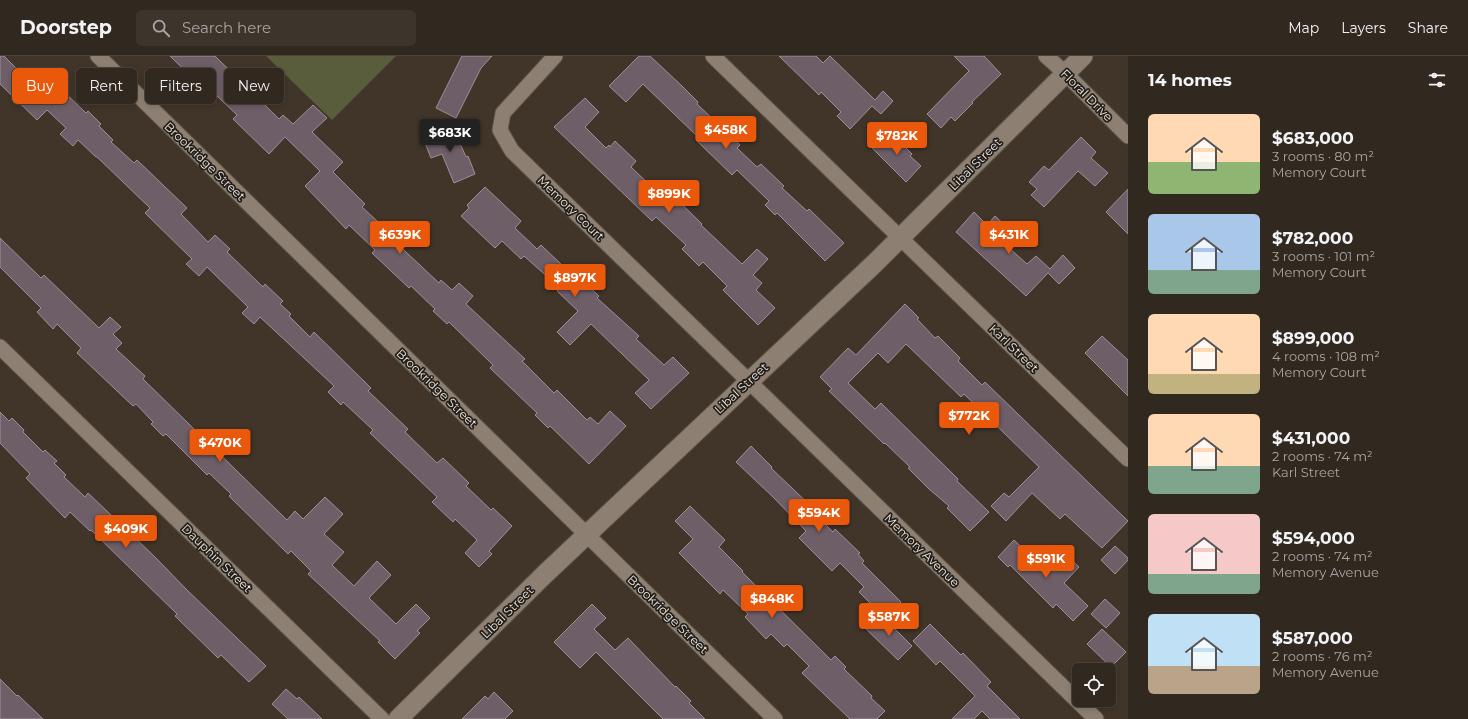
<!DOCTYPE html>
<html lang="en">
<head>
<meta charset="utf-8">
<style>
	:root { --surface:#31281f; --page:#3d342c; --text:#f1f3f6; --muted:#a8a6a4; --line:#4c443d; --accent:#ea580c }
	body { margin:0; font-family:Montserrat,sans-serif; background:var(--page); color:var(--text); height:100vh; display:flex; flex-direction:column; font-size:15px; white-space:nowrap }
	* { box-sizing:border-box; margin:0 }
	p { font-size:13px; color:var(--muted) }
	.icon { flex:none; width:22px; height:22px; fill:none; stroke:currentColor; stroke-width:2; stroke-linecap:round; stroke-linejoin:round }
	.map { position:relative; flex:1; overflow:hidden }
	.drawer { display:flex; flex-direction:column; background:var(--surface); width:340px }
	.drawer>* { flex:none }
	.guide { position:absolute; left:12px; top:12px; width:380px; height:36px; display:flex; gap:8px }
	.controls { position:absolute; left:1072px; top:607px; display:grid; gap:8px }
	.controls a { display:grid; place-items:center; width:44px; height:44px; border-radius:6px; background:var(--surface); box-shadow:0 2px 6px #0003,0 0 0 1px var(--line); font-size:20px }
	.price { position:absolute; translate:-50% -34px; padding:0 9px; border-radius:4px; background:var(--accent); color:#fff; font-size:13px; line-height:26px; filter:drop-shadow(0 1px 2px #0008) }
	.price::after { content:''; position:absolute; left:50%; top:24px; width:12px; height:9px; margin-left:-6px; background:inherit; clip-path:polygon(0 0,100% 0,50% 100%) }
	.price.current { background:#222; color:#fff }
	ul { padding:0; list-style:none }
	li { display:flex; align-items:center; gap:12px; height:100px; padding:0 20px }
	li span { display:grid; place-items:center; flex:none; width:112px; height:80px; border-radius:6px; color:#555 }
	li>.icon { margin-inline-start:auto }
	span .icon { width:48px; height:48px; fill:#fffc; stroke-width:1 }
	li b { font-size:17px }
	h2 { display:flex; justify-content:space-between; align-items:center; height:48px; padding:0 20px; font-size:17px }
	.tag { padding:0 14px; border-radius:6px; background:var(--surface); box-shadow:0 2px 6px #0003,0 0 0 1px var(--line); font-size:14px; line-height:36px }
	.tag.current { background:var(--accent); color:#fff }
	header { display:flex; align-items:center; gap:24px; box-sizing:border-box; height:56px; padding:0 20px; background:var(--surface); border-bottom:1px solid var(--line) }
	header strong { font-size:19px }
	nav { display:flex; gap:22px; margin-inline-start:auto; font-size:14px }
	.search { width:280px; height:36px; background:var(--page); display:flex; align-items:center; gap:10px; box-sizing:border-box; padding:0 14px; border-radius:6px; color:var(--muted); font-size:15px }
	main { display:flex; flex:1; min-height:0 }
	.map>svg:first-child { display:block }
	.green { fill:#5a5d3c }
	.building { fill:#6e5e68; stroke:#9f8e98 }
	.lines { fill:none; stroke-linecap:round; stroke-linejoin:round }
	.minor-casing { stroke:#5b5247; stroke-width:17 }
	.tertiary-casing { stroke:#5b5247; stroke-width:21 }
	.minor { stroke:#8d8072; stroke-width:15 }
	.tertiary { stroke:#8d8072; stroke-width:19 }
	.labels { text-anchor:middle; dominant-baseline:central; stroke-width:3.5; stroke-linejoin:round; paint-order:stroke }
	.street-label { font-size:12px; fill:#eee7df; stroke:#231e19 }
</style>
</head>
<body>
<header>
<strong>Doorstep</strong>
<div class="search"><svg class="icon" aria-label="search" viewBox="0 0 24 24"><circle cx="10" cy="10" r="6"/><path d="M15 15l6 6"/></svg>Search here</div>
<nav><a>Map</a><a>Layers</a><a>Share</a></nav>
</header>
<main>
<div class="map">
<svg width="1128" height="663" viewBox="0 0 1128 663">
	<rect width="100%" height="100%" fill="#413529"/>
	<path class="green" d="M266,0h130l-64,64z"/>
	<path class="building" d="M0,0h4l30,30 13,-14 19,18 -2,2 22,21 2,-2 13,13 -2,2 14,14 -2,2 23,21 3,-3 50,48 -6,6 27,28 7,-7 15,14 -3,3 36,35 2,-3 18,17 -3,3 11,10 -2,2 21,21 4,-5 57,56 -3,3 40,38 -3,3 32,31 6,-5 26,25 -3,3 25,24 2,-2 19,18 -23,25 3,3 -13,13 -14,-14 12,-13 -22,-21 -2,3 -21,-20 5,-5 -67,-64 3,-3 -30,-28 -2,3 -13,-13 6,-6 -74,-69 -6,7 -12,-11 6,-6 -41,-40 -8,9 -13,-12 6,-5 -47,-46 5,-5 -53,-51h-1l-18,-17 -5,6 -13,-12 6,-6 -19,-18 -10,10 -37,-36z
		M170,0h45l64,63 4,-4 10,9 20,-19 14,13 -15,14 31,30 -10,10 32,32 -3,3 15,14 -2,2 64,60 2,-3 11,10 7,-7 14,13 -7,8 59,55 -3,2 32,32 3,-3 30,30 3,-3 8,7 12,-13 16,15 -37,38 -39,-38 -2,2 -13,-13 2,-2 -47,-45 3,-3 -44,-43 -2,2 -14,-13 2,-2 -24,-23 -2,2 -37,-35 3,-3 -26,-25 -3,4 -41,-43 15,-15 -35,-34 -16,17 -36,-35 4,-4 -23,-22 -3,3z
		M462,0h30l-11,12 -25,50 -20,-10z
		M639,0h11l32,30 16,16 -1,2 43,41 -3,3 20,19 4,-3 23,22 -2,2 25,23 2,-2 35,34 -19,18 -48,-48 -2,2 -10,-10 4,-4 -32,-31 -5,5 -36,-35 2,-3 -55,-53 -17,18 -17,-16z
		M779,0h37l7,7 7,-7 45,44 8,-9 10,10 -12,13 -9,-8 -22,23 -13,-13 4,-4 -20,-20 -2,3z
		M954,0h30l17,18 -29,28 1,1 -18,18 -4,-4 -10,11 -14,-14 42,-43z
		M585,42l14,14 -14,15 21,21 3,-3 1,2 5,-6 21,20 -5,6 21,20 6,-6 44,43 -1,1 41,39 15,-15 11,10 -15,16 9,8 -6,7 19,18 -17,17 -35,-35 4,-4 -24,-24 -4,4 -17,-17 4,-4 -30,-28 -4,4 -98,-94z
		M452,69l14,32 2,-1 7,18 -21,9 -12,-29 -11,4 -8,-20z
		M889,75l23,23 -2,2 11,10 -15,16 -34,-34z
		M1081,81l15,15 -5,6 17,15 -13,13 -17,-15 -34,36 -13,-12 6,-6 -8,-7 15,-16 5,4z
		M485,131l36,34 -6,7 22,21 4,-4 43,41 2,-2 13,12 -2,2 42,38 -3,3 28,26 9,-8 16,16 -38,36 -16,-16 14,-13 -58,-56 -21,21 -13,-13 21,-21 -21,-20 3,-3 -36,-32 -3,3 -19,-18 -7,7 -34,-32 8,-8 -2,-3z
		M1128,133v45l-22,-22z
		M974,156l13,13 8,-9 12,11 -10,10 30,27 9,-8 14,13 13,-14 12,13 -16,16 -11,-11 -22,23 -70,-64z
		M0,182l41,40 3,-3 55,53 11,-11 11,10 -8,7 9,9 -6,6 29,27 -2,3 144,141 8,-9 8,8 22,-22 18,17 -19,20 20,18 -12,13 22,21 23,-25 14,14 -22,23 27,26 20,-20 14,14 -13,13 3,2 -25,26 -17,-17 2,-1 -72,-67 3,-3 -20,-20 -3,3 -59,-58 2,-2 -22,-21 -2,2 -41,-41 -3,2 -12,-12 2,-2 -17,-18 -3,2 -56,-53 4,-5 -24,-24 -4,5 -16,-17 4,-4 -41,-41z
		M905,248l14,14 -2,1 18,19 3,-2 22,22 -2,3 24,24 3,-3 143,139 -26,27 -37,-34 -5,5 -28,-26 -26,28 -15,-15 13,-13 5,4 30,-30 -75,-73 -3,3 -55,-53 -18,19 -10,-10 -30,30 27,26 6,-6 77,76 -1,2 32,31 -19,19 -23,-23 2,-2 -20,-17 -21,-21 2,-1 -25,-24 -1,1 -55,-53 3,-2 -12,-12 28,-29 8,7z
		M1102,280l26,24v36l-43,-43z
		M0,356l9,9 3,-3 12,12 -1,2 20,20 2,-2 12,11 -3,2 12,12 -2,2 21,20 3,-4 67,64 32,33 79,76 -17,16 -28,-27 -3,3 -43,-42 2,-2 -86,-84 -1,1 -20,-19 -5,6 -39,-40 4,-4 -30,-31z
		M751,390l21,21 -1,1 44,42 -2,2 20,20 2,-3 25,24 -2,1 6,7 -2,2 39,39 -16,16 -26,-26 5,-5 -24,-24 -8,8 -33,-33 7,-7 -34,-35 -36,-34z
		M690,450l35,34 -6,7 24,24 -1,1 89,88 4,-4 11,11 -2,2 28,27 -1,2 14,13 -8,8h-27l-48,-46 7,-7 -22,-22 -3,3 -13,-13 -5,5 -21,-22 3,-3 -25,-24 -3,4 -41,-41 14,-14 -18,-18z
		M1014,484l34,32 17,-18 14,13 -15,16 24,23 -15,15 -17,-17 -3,4 -43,-43 -2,2 -10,-10z
		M1115,490l13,12v2l-13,14 -14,-14z
		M1105,543l15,14 -14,15 -15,-14z
		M592,548l14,14 -12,11 21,21 13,-12 47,49 1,-1 15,15 -2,2 16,16h-42l-67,-67 -16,16 -26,-26z
		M880,558l32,32 -14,14 -33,-32z
		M930,568l31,31 2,-2 28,29 -4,4 33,33h-30l-8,-8 -8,8h-22l23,-23 -35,-35 -4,4 -23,-24z
		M1102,573l24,23 -15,15 -24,-23z
		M0,623l17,17 1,-1 25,24h-43z
		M286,633l11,10 2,-2 23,22h-34l-16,-15z
		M494,636l19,19 -8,8h-43l23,-23 3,3z"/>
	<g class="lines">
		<defs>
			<path id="minor" d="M98,0l677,663
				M555,0l-52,57 -3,17 12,21 584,568
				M713,0l415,403
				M1046,0l19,17 63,63
				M0,291l382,372"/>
			<path id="tertiary" d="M398,663l147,-145 330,-311 208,-207"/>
		</defs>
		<use href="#minor" class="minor-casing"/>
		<use href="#tertiary" class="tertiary-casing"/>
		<use href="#minor" class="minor"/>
		<use href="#tertiary" class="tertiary"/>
	</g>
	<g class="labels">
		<g class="street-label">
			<text transform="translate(1087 39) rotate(45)">Floral Drive</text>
			<text transform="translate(205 105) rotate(44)">Brookridge Street</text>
			<text transform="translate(975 108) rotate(-45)">Libal Street</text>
			<text transform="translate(571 152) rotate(44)">Memory Court</text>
			<text transform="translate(1014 292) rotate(44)">Karl Street</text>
			<text transform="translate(437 332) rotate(44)">Brookridge Street</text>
			<text transform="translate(741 332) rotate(-43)">Libal Street</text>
			<text transform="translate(922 494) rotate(44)">Memory Avenue</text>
			<text transform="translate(217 502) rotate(44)">Dauphin Street</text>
			<text transform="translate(507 556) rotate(-45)">Libal Street</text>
			<text transform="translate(668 558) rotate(44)">Brookridge Street</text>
		</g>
	</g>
</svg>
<div class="controls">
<a><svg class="icon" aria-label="locate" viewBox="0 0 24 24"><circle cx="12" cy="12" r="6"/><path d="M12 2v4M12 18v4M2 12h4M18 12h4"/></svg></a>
</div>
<b class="price" style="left:726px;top:94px">$458K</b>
<b class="price current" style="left:450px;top:97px">$683K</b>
<b class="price" style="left:897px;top:100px">$782K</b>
<b class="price" style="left:669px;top:158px">$899K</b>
<b class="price" style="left:400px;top:199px">$639K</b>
<b class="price" style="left:1009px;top:199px">$431K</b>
<b class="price" style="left:575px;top:242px">$897K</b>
<b class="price" style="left:969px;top:380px">$772K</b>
<b class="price" style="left:220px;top:407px">$470K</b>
<b class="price" style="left:819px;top:477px">$594K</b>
<b class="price" style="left:126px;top:493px">$409K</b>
<b class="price" style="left:1046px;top:523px">$591K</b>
<b class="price" style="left:772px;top:563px">$848K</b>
<b class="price" style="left:889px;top:581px">$587K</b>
<div class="guide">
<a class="tag current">Buy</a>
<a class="tag">Rent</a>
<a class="tag">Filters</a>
<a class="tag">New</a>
</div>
</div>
<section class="drawer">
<h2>14 homes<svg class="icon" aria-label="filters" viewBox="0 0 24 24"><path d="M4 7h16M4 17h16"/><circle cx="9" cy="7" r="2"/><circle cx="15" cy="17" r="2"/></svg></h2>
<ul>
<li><span style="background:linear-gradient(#ffd9b3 60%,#8fb573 0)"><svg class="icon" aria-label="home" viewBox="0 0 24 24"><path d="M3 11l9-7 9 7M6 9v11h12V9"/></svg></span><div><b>$683,000</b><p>3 rooms · 80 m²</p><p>Memory Court</p></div></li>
<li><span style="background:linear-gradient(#a9c7e8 70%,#7fa58c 0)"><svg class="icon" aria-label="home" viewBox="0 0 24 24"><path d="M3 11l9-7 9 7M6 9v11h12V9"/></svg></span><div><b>$782,000</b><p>3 rooms · 101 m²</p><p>Memory Court</p></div></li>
<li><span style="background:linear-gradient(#ffd9b3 75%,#c2b280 0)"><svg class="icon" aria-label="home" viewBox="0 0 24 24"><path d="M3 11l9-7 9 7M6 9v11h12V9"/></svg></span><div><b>$899,000</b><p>4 rooms · 108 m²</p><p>Memory Court</p></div></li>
<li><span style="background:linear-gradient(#ffd9b3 65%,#7fa58c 0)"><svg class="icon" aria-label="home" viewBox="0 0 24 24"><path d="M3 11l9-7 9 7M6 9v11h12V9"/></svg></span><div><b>$431,000</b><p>2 rooms · 74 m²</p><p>Karl Street</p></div></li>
<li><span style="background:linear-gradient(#f6c9c9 75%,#7fa58c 0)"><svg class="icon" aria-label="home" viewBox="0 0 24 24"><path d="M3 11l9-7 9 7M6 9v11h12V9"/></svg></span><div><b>$594,000</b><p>2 rooms · 74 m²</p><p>Memory Avenue</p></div></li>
<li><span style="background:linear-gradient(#bfe0f5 65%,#b9a48a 0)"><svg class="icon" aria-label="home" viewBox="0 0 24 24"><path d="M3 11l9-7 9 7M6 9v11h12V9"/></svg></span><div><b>$587,000</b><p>2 rooms · 76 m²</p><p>Memory Avenue</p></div></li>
</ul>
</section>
</main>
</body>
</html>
